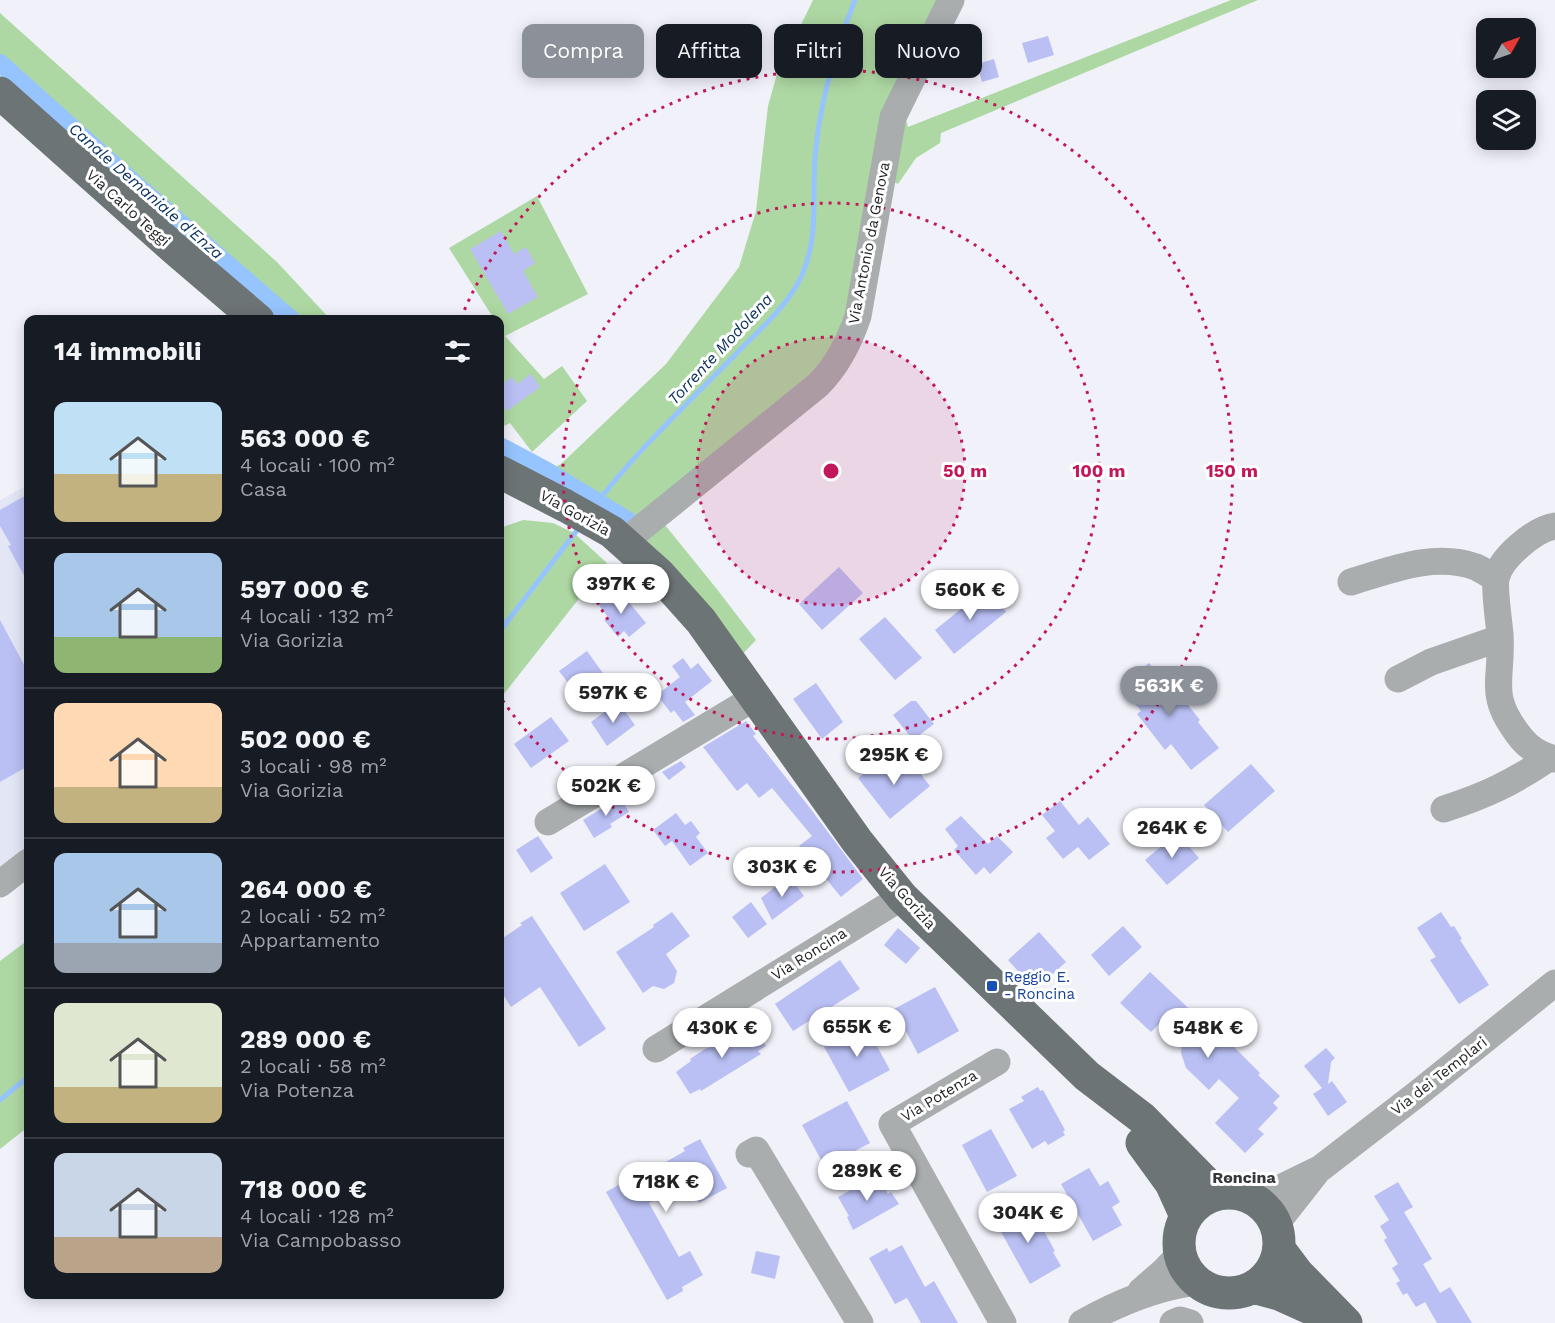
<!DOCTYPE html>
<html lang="it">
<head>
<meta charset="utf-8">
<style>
	:root { --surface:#171b24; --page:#20242c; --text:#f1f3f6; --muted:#9ea1a6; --line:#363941; --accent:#8c9099 }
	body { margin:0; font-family:"Work Sans",sans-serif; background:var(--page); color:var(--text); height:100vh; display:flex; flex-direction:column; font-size:22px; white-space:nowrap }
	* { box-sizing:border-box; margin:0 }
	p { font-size:20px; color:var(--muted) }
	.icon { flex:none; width:33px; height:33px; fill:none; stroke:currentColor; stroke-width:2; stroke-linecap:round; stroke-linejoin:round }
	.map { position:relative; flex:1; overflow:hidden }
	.details { position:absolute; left:24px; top:315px; width:480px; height:984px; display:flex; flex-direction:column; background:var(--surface); border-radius:12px; box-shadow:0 3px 15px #0003 }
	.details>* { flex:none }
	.top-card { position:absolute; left:522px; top:24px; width:570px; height:54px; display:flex; gap:12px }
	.needle { width:39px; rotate:50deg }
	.buttons { position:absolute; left:1476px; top:18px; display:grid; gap:12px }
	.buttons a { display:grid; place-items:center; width:60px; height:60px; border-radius:12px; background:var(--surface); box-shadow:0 3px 15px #0003; font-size:30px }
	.price { position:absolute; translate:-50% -51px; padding:0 14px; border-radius:21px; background:#fff; color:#222; font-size:20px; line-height:39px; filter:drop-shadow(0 2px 3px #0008) }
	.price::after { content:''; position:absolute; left:50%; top:36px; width:18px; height:14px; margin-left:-9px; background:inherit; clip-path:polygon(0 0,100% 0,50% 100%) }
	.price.current { background:var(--accent); color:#fff }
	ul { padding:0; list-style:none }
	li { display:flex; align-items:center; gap:18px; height:150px; padding:0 30px }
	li+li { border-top:2px solid var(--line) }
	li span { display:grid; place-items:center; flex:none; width:168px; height:120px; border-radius:12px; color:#555 }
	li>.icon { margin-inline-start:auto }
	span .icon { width:72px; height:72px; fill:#fffc; stroke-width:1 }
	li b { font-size:26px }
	h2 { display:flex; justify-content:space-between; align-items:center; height:72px; padding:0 30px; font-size:26px }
	.chip { padding:0 21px; border-radius:12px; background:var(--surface); box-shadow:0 3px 15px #0003; font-size:21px; line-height:54px }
	.chip.current { background:var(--accent); color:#fff }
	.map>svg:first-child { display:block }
	.built { fill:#e3e6f5 }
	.green { fill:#aed8a3 }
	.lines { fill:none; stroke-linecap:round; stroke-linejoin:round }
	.stream { stroke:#96c4fe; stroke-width:5 }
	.canal { stroke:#96c4fe; stroke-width:18 }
	.building { fill:#bac0f4 }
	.minor { stroke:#a9adae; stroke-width:27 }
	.major { stroke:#6d7476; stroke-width:33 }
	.ring { fill:none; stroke:#c2185b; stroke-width:3; stroke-dasharray:3 6 }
	.transit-dot { fill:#1a4fb4; stroke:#fff; stroke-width:2 }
	.labels { text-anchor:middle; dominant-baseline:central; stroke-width:6; stroke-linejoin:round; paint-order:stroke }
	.street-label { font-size:15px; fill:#1f1f22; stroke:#fff }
	.transit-label { font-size:15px; fill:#164399; stroke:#fff; text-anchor:start }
	.water-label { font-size:16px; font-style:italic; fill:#08305c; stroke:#fff }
	.neighbourhood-label { font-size:16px; font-weight:bold; fill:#36373d; stroke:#fff }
	.centre { fill:#c2185b; stroke:#fff; stroke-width:3 }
	.ring-label { font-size:18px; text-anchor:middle; font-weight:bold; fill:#c2185b; stroke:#fff; stroke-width:6; stroke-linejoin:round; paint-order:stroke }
</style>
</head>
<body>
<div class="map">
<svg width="1555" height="1323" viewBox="0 0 1555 1323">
	<rect width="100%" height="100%" fill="#f0f1f9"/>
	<path class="built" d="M28,485v382l-28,22v-389z"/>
	<path class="green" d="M813,0h138l-50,100 7,27 323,-127h27l-317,133 -1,10 -24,15 -18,26 -4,-2 -23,133 -206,210 51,63 40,52 -17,18 -196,-177 -43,-27v-9l47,26 14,-7 105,-100 73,-97 17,-56 12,-105 9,-32z
		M0,13l277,249 53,57h-43l-39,-24 -248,-223z
		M537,196l51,98 -83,42 39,43 18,-13 25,35 -55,51 -22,-29 -10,5v-89l4,-3 -4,-8v-8l-6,-1 -45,-71z
		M523,520l30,3 21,10 33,30 -107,136v-171z
		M28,940v187l-28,22v-188z"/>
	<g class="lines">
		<path class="stream" d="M593,508c42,-56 94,-104 142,-153 24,-25 53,-49 67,-80 17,-40 10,-75 13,-117 4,-54 20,-108 40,-158
			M500,631l81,-106
			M0,1100l28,-23"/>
		<path class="canal" d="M0,63l125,112 167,145
			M500,446l47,25 85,52"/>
	</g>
	<path class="building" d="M1048,36l6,19 -26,8 -6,-20z
		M994,59l5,18 -17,5 -5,-18z
		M501,231l13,23 12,-7 9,16 -12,8 15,26 -30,17 -38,-65z
		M531,374l9,13 -33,24 -7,-10v-15l12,-9 5,7z
		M28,494v89l-20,-37 3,-1 -11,-19v-16z
		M839,567l24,26 -41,37 -23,-26z
		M987,588l19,24 -52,42 -19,-24z
		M609,593l6,7 7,-6 24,29 -17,14 -5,-6 -6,6 -14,-17 4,-3 -11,-14z
		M885,617l37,41 -27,22 -36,-41z
		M0,620l28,52v94l-28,16z
		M587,651l18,25 -27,20 -19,-25z
		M683,658l8,11 7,-6 14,18 -27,21 10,13 -12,7 -9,-12 -3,3 -14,-18 23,-18 -8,-11z
		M1149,663l19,25 4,-3 28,35 -2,2 21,26 -28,22 -20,-26 -6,6 -28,-36 4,-3 -20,-25z
		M816,683l27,39 -21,17 -29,-40z
		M911,701h5l18,23 -21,16 -20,-25z
		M618,702l17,23 -28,21 -16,-24z
		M551,717l18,24 -38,27 -17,-24z
		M746,721l10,13 -3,2 57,72 53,71 -22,18 -42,-51 13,-10 -40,-48 -13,10 -12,-15 -10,8 -34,-44z
		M882,759l11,14 17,-13 20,26 -40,33 -32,-41z
		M681,761l5,6 -17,13 -7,-8z
		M1251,764l24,27 -47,41 -24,-27z
		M620,797l9,15 -19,12 2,3 -18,11 -11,-18z
		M1060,801l19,24 9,-8 22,27 -21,16 -11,-13 -15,12 -17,-21 9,-7 -13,-16z
		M676,813l9,12 6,-4 9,12 -4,4 12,16 -18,13 -18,-25 -7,5 -12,-16z
		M961,816l27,28 9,-8 16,16 -23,22 -6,-7 -8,8 -22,-25 4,-4 -13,-17z
		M1177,833l22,25 -32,27 -22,-25z
		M538,836l15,22 -22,15 -15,-23z
		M605,864l25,38 -46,29 -24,-38z
		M789,876l15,20 -32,24 -11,-22z
		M751,902l16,22 -19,14 -16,-21z
		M672,912l18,24 -24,18 11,17 -3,12 -10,6 -11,-3 -10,7 -27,-41 38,-25 -1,-2z
		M1441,912l10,15 3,-1 8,13 -2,1 29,45 -30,19 -29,-44 6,-3 -19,-29z
		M532,916l74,113 -27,18 -39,-60 -29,20 -11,-17v-50l22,-15 -2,-2z
		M1123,926l19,21 -33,29 -18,-21z
		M898,928l22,20 -14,16 -22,-19z
		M1039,932l27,30 -31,28 -27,-30z
		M840,960l20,29 -67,42 -18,-27z
		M1150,972l50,47 3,-3 57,57 -2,2 22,21 -7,7 5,5 -20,21 6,5 -19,19 -30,-30 24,-25 -20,-19 -10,11 -23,-22 -5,-15 1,-9 -22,-21 -9,9 -31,-29z
		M935,987l24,44 -41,23 -24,-45z
		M752,1023l14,23 -8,5 3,3 -60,37 -1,-2 -10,5 -14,-22 15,-11 -1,-2 15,-10 16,-6 -2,-3 15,-10 1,2z
		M865,1024l25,46 -41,22 -25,-45z
		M1326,1048l9,10 -4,4 -3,22 4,-3 15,21 -19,14 -15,-22 9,-6 -18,-22z
		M1038,1087l2,4 3,-1 22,40 -2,2 2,3 -17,10 -3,-4 -13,8 -23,-40 15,-8 -3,-4z
		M847,1101l23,42 -45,24 -23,-42z
		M991,1129l26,47 -30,16 -25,-47z
		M700,1139l27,49 -28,15 -12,-21 -38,21 30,54 11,-6 13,24 -21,12 1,4 -16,9 -61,-108 16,-9 2,3 33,-19 28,-16 -2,-3z
		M1089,1168l11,18 8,-5 12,21 -8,5 10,18 -29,16 -32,-57z
		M877,1175l11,19 3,-2 8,12 -46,26 -6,-13 2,-1 -11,-19z
		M1398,1182l15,25 -9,5 28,47 -9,5 17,29 10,-6 22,36h-35l-12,-21 -9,5 -9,-14 -4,2 -7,-12 4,-2 -8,-13 6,-4 -14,-24 3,-2 -7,-12 9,-6 -15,-24z
		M1025,1204l8,15 3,-2 19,34 -2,1 8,14 -31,18 -35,-63z
		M902,1245l23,42 9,-6 24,42h-37l-14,-25 -12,6 -26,-46 18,-10 2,4z
		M756,1251l24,5 -5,23 -24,-6z"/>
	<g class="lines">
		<path class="minor" d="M1555,526c-20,3 -55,32 -59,53 -2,10 3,43 4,55 3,48 -14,60 21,104 8,10 21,18 34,21
			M624,542l194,-157c19,-19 31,-42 40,-69l35,-199 58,-117
			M1351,582c40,-12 83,-30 125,-15 7,3 13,8 20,12
			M1398,679l33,-17 69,-24
			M1444,809c43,-14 68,-26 105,-51
			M548,822l206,-124
			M0,884l28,-22
			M656,1049l246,-152
			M997,1062l-105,62 111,199
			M749,1154l7,-4 104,173
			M1256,1200l65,-32 96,-74 138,-111
			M1276,1224l40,-51
			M1141,1291l23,-20 16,-17
			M1082,1323c36,-20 73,-36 115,-41
			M1173,1323l7,-3 10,3"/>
		<path class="major" d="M0,93l176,157 82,70
			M500,472l66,34 46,26 47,42 42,47 156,220 45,56 185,179 55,42 75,76
			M1142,1143l29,40 15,33
			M1179 1243a50 50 0 1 1 100 0a50 50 0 1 1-100 0Z
			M1279,1249l18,24 49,50
			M1253,1287l26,7 51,23"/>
	</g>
	<circle cx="831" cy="471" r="134" fill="#c2185b" fill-opacity=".12"/>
	<g class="ring">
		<circle cx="831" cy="471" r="134"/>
		<circle cx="831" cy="471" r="268"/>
		<path d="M461 318A401 401 0 1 1 501 698"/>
	</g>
	<rect class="transit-dot" x="986" y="980" width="12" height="12" rx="3"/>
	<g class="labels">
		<g class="street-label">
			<text transform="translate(128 208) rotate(42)">Via Carlo Teggi</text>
			<text transform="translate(869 243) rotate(-79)">Via Antonio da Genova</text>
			<text transform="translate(575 513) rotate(29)">Via Gorizia</text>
			<text transform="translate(907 898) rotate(48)">Via Gorizia</text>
			<text transform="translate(809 954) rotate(-32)">Via Roncina</text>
			<text transform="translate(1439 1076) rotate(-38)">Via dei Templari</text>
			<text transform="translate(939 1096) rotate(-31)">Via Potenza</text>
		</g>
		<g class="transit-label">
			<text x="1004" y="977">Reggio E.<tspan x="1004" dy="17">- Roncina</tspan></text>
		</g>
		<g class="water-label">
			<text transform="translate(146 191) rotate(41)">Canale Demaniale d'Enza</text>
			<text transform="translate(720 349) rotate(-47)">Torrente Modolena</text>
		</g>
		<g class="neighbourhood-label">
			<text x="1244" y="1177">Roncina</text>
		</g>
	</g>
	<circle cx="831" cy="471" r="9" class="centre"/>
	<g class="ring-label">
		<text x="965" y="477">50 m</text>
		<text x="1099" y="477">100 m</text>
		<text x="1232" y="477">150 m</text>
	</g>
</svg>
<div class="buttons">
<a><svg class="needle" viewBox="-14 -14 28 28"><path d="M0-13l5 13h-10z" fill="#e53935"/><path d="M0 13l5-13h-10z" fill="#9ea1a6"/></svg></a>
<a><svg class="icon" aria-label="layers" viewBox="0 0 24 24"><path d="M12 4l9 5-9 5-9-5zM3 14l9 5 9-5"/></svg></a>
</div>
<b class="price" style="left:621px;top:615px">397K €</b>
<b class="price" style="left:970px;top:621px">560K €</b>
<b class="price current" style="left:1169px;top:717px">563K €</b>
<b class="price" style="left:613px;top:724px">597K €</b>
<b class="price" style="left:894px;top:786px">295K €</b>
<b class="price" style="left:606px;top:817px">502K €</b>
<b class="price" style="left:1172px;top:859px">264K €</b>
<b class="price" style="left:782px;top:898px">303K €</b>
<b class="price" style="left:857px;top:1058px">655K €</b>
<b class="price" style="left:722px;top:1059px">430K €</b>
<b class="price" style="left:1208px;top:1059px">548K €</b>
<b class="price" style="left:867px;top:1202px">289K €</b>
<b class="price" style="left:666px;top:1213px">718K €</b>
<b class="price" style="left:1028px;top:1244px">304K €</b>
<div class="top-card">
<a class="chip current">Compra</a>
<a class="chip">Affitta</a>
<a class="chip">Filtri</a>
<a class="chip">Nuovo</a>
</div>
<section class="details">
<h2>14 immobili<svg class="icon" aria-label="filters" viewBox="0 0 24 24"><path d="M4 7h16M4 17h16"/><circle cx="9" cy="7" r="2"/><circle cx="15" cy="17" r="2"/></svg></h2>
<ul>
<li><span style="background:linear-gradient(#bfe0f5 60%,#c2b280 0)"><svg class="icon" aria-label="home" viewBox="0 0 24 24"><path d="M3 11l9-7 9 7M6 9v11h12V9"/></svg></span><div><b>563 000 €</b><p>4 locali · 100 m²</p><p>Casa</p></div></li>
<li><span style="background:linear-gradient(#a9c7e8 70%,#8fb573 0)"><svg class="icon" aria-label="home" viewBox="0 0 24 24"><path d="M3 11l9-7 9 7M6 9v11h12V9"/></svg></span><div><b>597 000 €</b><p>4 locali · 132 m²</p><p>Via Gorizia</p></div></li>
<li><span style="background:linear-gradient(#ffd9b3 70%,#c2b280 0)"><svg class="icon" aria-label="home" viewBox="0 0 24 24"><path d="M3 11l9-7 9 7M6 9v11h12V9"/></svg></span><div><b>502 000 €</b><p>3 locali · 98 m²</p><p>Via Gorizia</p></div></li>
<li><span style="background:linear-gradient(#a9c7e8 75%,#9aa5b1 0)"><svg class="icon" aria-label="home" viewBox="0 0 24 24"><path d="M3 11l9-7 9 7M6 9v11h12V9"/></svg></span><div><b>264 000 €</b><p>2 locali · 52 m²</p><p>Appartamento</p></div></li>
<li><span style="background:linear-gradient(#dfe7d0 70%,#c2b280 0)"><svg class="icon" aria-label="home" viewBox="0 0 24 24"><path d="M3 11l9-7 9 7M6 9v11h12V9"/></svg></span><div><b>289 000 €</b><p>2 locali · 58 m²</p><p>Via Potenza</p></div></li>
<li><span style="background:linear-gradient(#c9d6e8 70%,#b9a48a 0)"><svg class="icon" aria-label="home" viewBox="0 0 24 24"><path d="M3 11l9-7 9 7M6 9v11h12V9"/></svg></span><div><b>718 000 €</b><p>4 locali · 128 m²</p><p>Via Campobasso</p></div></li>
</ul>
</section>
</div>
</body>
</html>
